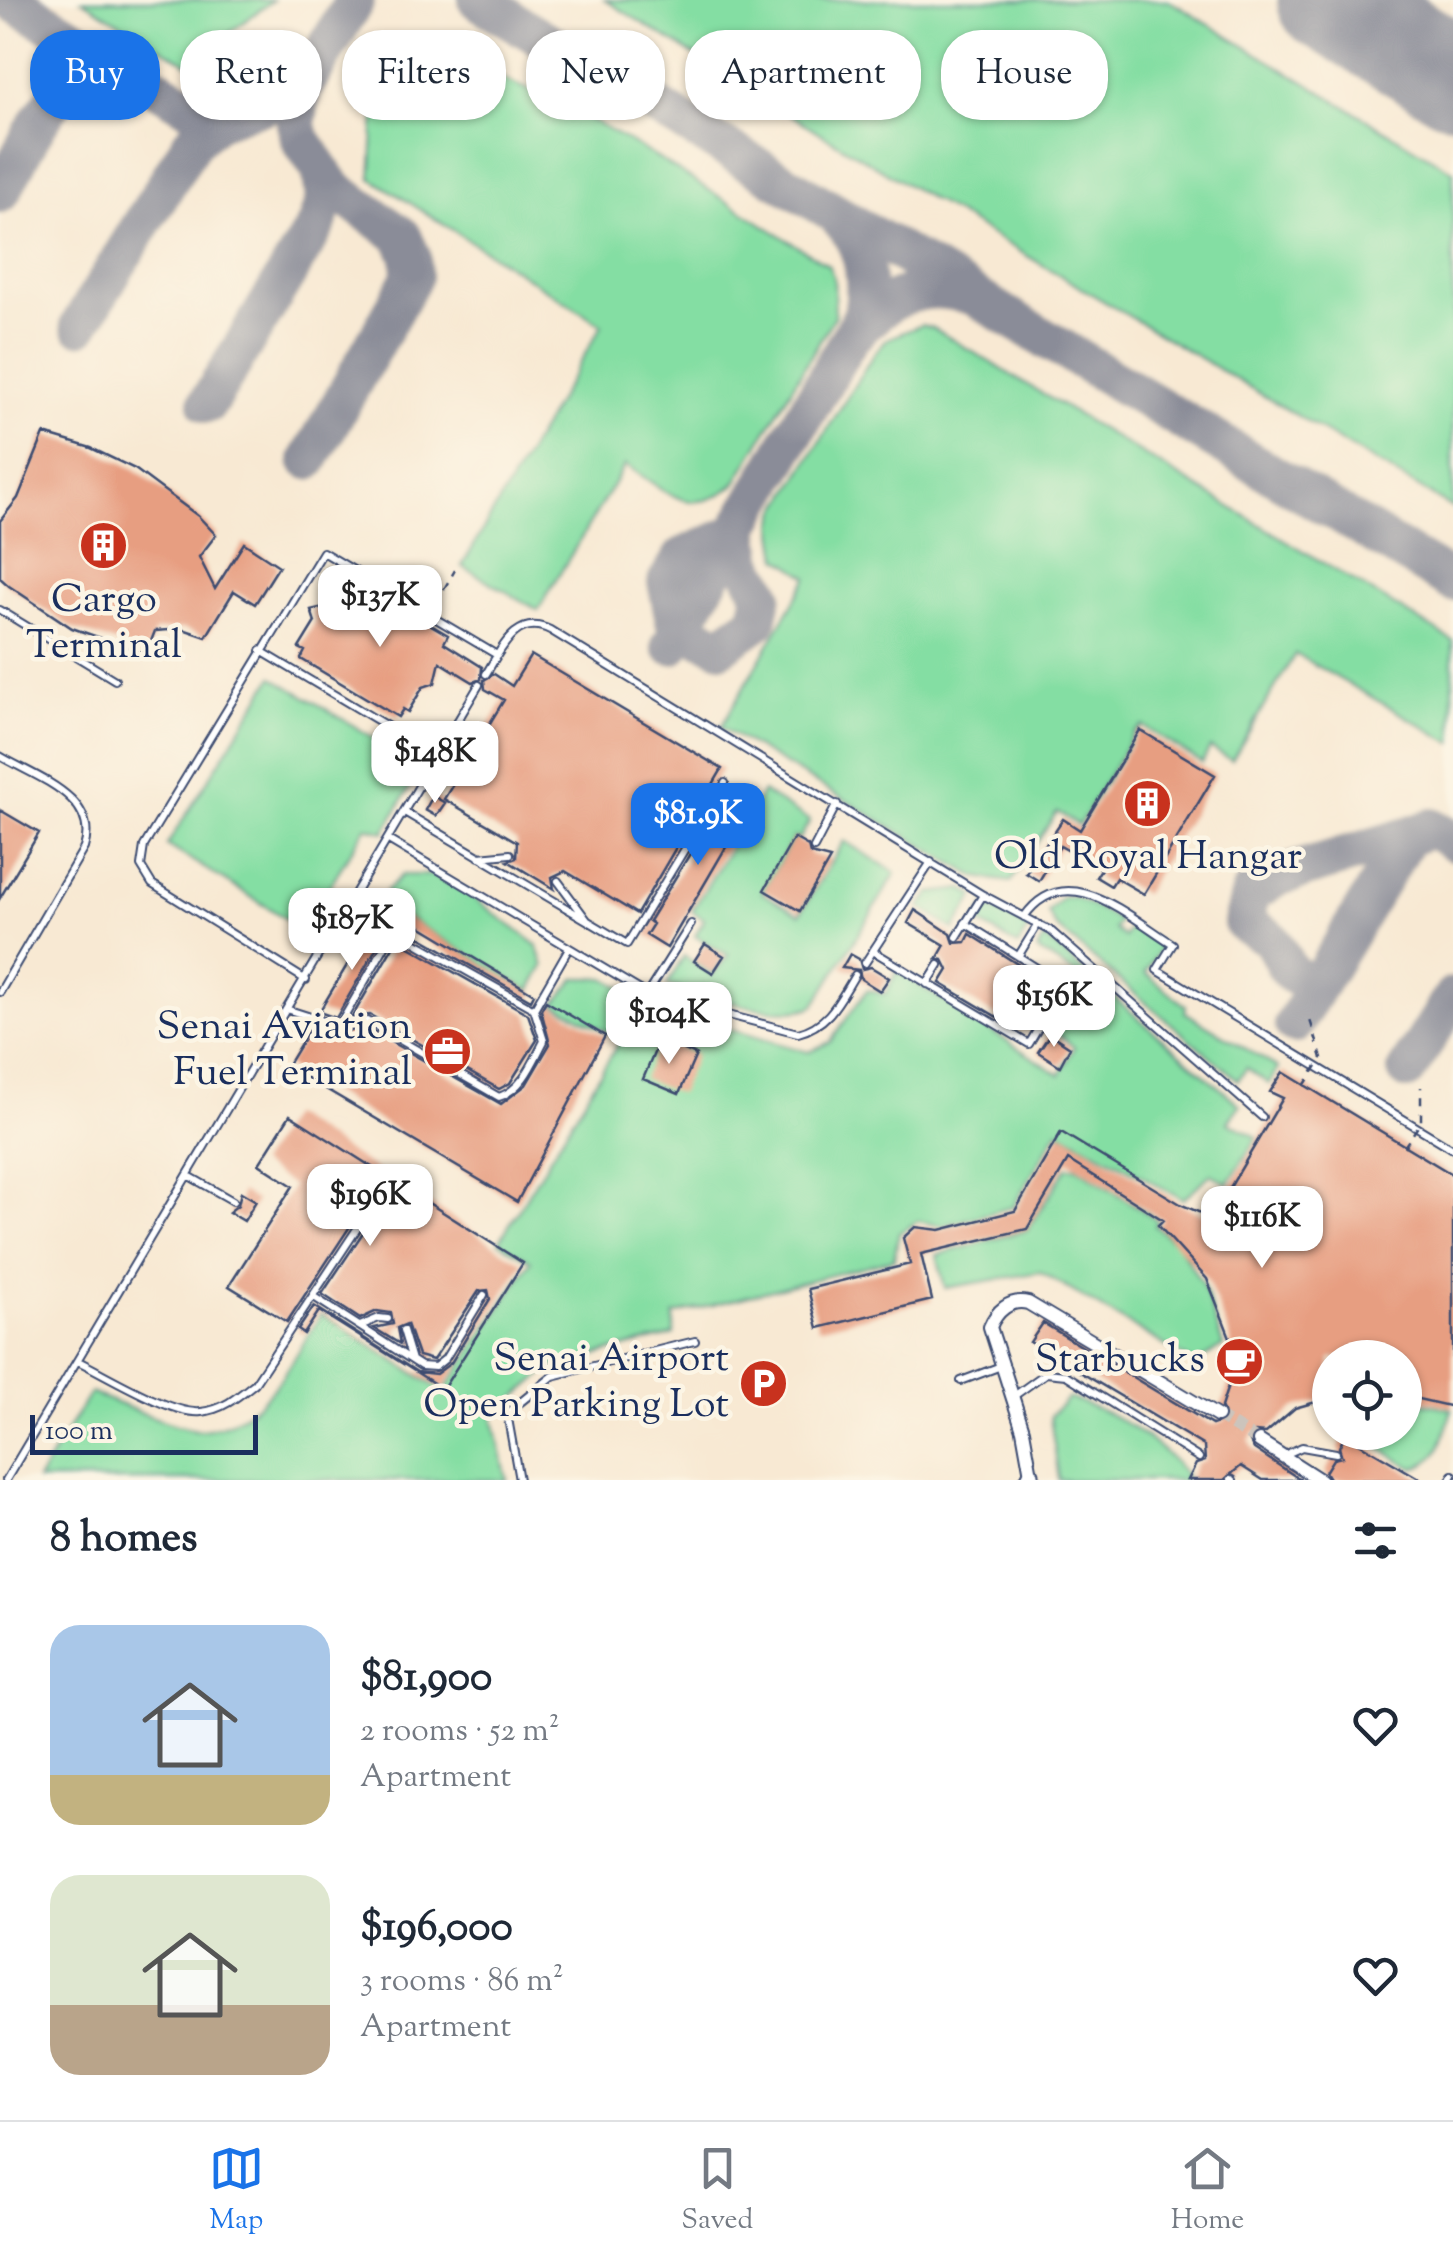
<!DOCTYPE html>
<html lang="en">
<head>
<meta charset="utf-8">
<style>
	:root { --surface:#fff; --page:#f2f2f3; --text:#1f2937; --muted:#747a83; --line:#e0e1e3; --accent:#1a73e8 }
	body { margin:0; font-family:"Sorts Mill Goudy",serif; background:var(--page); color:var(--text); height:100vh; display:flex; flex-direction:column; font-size:38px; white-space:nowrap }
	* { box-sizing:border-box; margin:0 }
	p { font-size:32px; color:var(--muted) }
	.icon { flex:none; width:55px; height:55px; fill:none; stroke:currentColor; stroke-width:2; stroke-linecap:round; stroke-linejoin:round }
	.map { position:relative; height:1480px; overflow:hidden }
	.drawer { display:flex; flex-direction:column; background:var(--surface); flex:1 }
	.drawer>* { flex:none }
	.top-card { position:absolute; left:30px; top:30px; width:1395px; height:90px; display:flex; gap:20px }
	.tools { position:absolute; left:1312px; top:1340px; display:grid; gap:20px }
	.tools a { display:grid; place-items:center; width:110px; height:110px; border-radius:50%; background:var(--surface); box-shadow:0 2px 8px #0004; font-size:50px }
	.scale { position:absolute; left:30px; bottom:25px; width:228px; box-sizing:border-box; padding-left:10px; border:5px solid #1b2f5e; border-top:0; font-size:28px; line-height:35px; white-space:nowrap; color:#1b2f5e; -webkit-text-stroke:8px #fcf5e5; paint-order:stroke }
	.price { position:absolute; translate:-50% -85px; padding:0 22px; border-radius:20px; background:#fff; color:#222; font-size:32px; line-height:65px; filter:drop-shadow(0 2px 5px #0008) }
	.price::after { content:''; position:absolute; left:50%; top:60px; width:30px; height:22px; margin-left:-15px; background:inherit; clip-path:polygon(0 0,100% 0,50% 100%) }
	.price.selected { background:var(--accent); color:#fff }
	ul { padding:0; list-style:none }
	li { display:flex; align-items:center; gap:30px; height:250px; padding:0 50px }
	li span { display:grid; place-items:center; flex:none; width:280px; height:200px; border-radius:30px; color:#555 }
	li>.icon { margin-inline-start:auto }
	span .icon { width:120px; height:120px; fill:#fffc; stroke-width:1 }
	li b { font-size:42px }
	h2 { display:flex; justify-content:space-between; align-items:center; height:120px; padding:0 50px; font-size:42px }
	.tag { padding:0 35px; border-radius:40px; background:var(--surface); box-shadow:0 2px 8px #0004; font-size:35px; line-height:90px }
	.tag.selected { background:var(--accent); color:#fff }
	.tab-bar { display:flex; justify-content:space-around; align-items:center; height:140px; border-top:2px solid var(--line); background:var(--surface); font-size:28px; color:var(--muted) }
	.tab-bar a { display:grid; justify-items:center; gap:5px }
	.tab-bar .selected { color:var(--accent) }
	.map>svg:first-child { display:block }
	.green { fill:#84dea3; stroke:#508680; stroke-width:2.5 }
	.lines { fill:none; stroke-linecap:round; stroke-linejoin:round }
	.taxiway { stroke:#8a8c98; stroke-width:40 }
	.runway { stroke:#8a8c98; stroke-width:102 }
	.building { fill:#e79e81 }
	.minor-tunnel { stroke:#ccc4bc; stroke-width:12; stroke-dasharray:12 6; stroke-linecap:butt }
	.service-casing { stroke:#3c4b70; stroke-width:10 }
	.minor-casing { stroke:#3c4b70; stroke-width:16 }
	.tertiary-casing { stroke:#3c4b70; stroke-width:19 }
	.path { stroke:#3c4b70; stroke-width:2.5; stroke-dasharray:8 8; stroke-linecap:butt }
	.service { stroke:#fff; stroke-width:6 }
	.minor { stroke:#fff; stroke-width:12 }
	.tertiary { stroke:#fff; stroke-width:15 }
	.path-bridge { stroke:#3c4b70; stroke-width:2.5; stroke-dasharray:8 8; stroke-linecap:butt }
	.labels { text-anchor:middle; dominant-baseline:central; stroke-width:9; stroke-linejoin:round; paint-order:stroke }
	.poi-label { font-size:40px; fill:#1b2f5e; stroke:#fcf5e5; text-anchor:end }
</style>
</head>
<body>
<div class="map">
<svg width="1453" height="1480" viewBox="0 0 1453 1480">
	<rect width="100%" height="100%" fill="#fcf5e5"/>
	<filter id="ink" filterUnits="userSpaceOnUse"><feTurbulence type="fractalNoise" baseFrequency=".01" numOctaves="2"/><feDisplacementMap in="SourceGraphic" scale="20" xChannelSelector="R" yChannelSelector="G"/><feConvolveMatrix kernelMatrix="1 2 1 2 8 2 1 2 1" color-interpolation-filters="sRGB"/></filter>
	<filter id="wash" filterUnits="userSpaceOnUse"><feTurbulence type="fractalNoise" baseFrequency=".0048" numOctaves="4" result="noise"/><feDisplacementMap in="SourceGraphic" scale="40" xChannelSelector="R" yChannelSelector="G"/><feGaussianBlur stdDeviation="2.25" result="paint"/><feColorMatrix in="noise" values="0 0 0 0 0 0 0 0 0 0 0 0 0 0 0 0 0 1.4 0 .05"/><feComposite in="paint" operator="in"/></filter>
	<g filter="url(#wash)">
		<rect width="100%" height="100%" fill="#f8e9d3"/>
		<path class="green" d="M82,0h191l-85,64z
			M605,0h563l285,171v337l-635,-376z
			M429,57c128,24 286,140 399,208l6,13 1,37 -100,169c-46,38 -69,5 -110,-19l-87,145 -76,-44 140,-241 -231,-147c6,-61 -7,-96 58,-121z
			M921,325l12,3 520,313v102l-158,-89 -63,106 -22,-12 -8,15 -59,-37 -8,6 -56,93 -22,-13 -46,70 -35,-5 -255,-150 87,-150 -29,-19 -5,-34 4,-14 95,-155 14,-16z
			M273,677l116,70 7,-11 13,8 14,20 -39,68 -18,-5 -63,102 -136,-84z
			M763,792l47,29 -11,18 -5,-2 -32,56 38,21 44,-73 52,32 -82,133c-35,16 -109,-12 -147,-21l17,-29 29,19 15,-20 -33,-19 9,-17 -12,-8z
			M402,875h30l31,15 74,55 7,21 -14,25 -146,-87 2,-13z
			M964,889l11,7 -21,34 -34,-23 11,-14z
			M1063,897h11l45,23 -5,9 10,8 6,-11 32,19 -17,28 41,33 -1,6 93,56 -9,16 -22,-16 -9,12 -183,-154 -7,-14z
			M986,905l43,22 -11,19 -42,-25z
			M1045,938l195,167 -12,17 29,15 -29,47 -17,-10 -28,25 -125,-69 -45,77 -71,19 -24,-5 -19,12 -5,26 -220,56v20l-121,31 -60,50 14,64h-470l53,-87c21,7 94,39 112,37 63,-7 90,-69 119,-116l123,78 87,-131 -32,-19 122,-203 -66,-35 21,-26h29l60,33 143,41 22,-10 37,-52 18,4 12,-23 163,104 14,-28 -22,-18 28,-52 -43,-27z
			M1067,1167h9l81,53 -2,6 23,19 25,40 20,61 -28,17 -155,-91 -95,16 -8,-33 91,-25z
			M1068,1398c45,13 89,41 118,77l-3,5h-124l-9,-64z
			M1405,1399l47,10c-8,25 -10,54 -39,59l-59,-35 51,-1z"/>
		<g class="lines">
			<path class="taxiway" d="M10,0l186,110 41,2 27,-7 42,-25
				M478,0l975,582
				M0,193c27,-45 59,-137 124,-126
				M80,325l112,-183 24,-21 21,-9
				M855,333c29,-33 65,-53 110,-39
				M208,403l108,-177 9,-26 -3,-25
				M309,460l103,-183 -1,-21 -9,-20 -68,-47 -33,-49 -5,-16 6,-35 53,-89
				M737,533l-54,24 -16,25 9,43 45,21 36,-25 6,-27 -18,-31 -5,-35
				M671,645l192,-330c6,-35 2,-71 -24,-97
				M1320,981c-37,0 -32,-18 -48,-40 -5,-7 -21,-13 -29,-18l8,-30 28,-17 128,-39
				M1294,1024l113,-187 25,-9 21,13
				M1407,1070l46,-73"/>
			<path class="runway" d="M1328,0l125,75"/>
		</g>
		<g id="blocks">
			<path class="building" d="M44,434l47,14 44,21 63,47 18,19 -17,22 16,32 29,-46 35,23 -24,38 -21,-13 -28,46 -23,-8 -28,2 -9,23 -74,-26 -63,-42 -9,-8v-57l18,-23z
				M339,581l59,35 4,-8 46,27 -4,8 38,24 -1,12 -8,3 -33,-20 -5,21 -12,4 -15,25 -5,-3 -5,8 -97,-58 4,-8 -6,-3 16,-26 -4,-12 13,-3z
				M531,655l191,114 -85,145 -72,-43 -13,6 2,12 -46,-28 8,-3 1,-16 -73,-43 60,-99 -19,-11 -1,-9 10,-6 18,12z
				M1140,730l75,45 -71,119 -28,-16 -5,8 -15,-9 5,-8 -41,-23 -21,35 -13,-8 37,-54 17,11z
				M730,788l23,13 -86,147 -21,-13 7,-11 -4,-3z
				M433,796l12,7 -9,13 -11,-6z
				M0,810l39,23 -39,65z
				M794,838l14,8 2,8 20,5 -30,52 -36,-21z
				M384,904l150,90 -3,6 -153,-87z
				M915,910l36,24 3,9 12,-1 4,-8 82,52 -18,36 -7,-5 -8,13 -79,-47 8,-13 -5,-10 -6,-1 8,-14 -37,-22z
				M371,925l14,8 -49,85 -17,-6z
				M397,940l131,74 9,26 -27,43 -11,6 -129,-74 -18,2z
				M705,944l19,12 -11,17 -19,-12z
				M850,954l9,5 3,10 9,-2 18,11 -9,13 -19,-12 -2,-9 -17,-2z
				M546,1001l59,35 -88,166 -230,-136 25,-41 26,8 28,-5 135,76 25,-19 24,-41 -9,-34z
				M1050,1034l20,13 -10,19 -22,-14z
				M660,1039l36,16 -17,39 -36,-15z
				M1283,1072l170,103v232l-48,-11v-38h-75v40l-35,10 -29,25 -11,-1 -6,8 5,9 47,31h-38l-22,-14 -17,14h-36l8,-16 9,-3 -1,-15 -174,-104 13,-19 169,102 14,-5 -5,-13 7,-21 3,-46 -24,-61 -49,-54 5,-5 -95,-60 -41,69 -106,25 11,46 -114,28 -10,-39 102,-25 -7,-26 12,-11 25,3 75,-19 46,-79 121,73 30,13 71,-120 -13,-6z
				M290,1115l233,148 -80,126 -124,-78 -15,23 -6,-4 16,-24 103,66 19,2 15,-11 39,-64 -2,-9 -9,1 -46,69 -15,-4 -11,-32 -10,4 3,16 -26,-16 19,-4 -2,-11 -14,-2 -17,8 -38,-25 56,-84 -3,-10 -9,2 -79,120 -58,-36 64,-100 -34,-22z
				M241,1192l15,9 -12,20 -15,-9 9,-7z
				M1345,1435l77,45h-92l-5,-8 8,-13 9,-2 -3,-10z"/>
		</g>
	</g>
	<g filter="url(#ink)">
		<use href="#blocks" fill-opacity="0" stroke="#3c4b70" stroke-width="2.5"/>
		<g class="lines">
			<path class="minor-tunnel" d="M1217,1416l42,25"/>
			<defs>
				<path id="service" d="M0,610l115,70
					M261,651l178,106
					M486,674c15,-24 30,-61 64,-44l433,265 68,36 211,186
					M0,756c37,22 100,41 84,92l-84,144
					M406,813l221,131 98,-161
					M390,841l257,153 151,39c31,-8 41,-32 57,-58
					M814,848l23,-44
					M479,857l31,-3
					M558,881l29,39
					M1024,917c42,-60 104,-1 149,27l-16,26 296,179
					M957,937l26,-42
					M873,951l156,93 35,-59 -99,-62
					M1019,955l19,-31
					M865,963l66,-101
					M306,980l-154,-96 -11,-18 3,-20 179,-294 174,103
					M927,984l12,-19
					M647,994l44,-70
					M534,1009l35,-61
					M289,1010l50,16 28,-5 132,76c24,-8 34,-35 45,-56l-10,-32 -183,-103
					M339,1026l56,-97
					M189,1176l44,25
					M314,1297l107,69 14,1 10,-8 39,-64
					M360,1326l19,-8 9,1
					M403,1330l9,30
					M78,1361c29,14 93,54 123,51 22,-2 38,-16 54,-29l117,-177
					M961,1381l40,-15
					M1014,1396l32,-23 20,2 133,83
					M1282,1456l20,-9 34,6
					M1231,1479l2,1
					M6,1480l473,-795
					M519,1480l-12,-67 46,-37 142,-35
					M1450,1480l3,-5"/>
				<path id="minor" d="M1259,1441l61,39
					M1032,1480l-9,-50 -33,-103c6,-15 20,-29 38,-24l189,113"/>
				<path id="tertiary" d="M1028,1480l3,-6"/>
			</defs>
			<use href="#service" class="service-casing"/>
			<use href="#minor" class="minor-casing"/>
			<use href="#tertiary" class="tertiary-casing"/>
			<path class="path" d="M436,603l19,-33"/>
			<use href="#service" class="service"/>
			<use href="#minor" class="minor"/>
			<use href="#tertiary" class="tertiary"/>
			<path class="path-bridge" d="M1304,1086l18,-28 -12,-38
				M1404,1147l17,-25v-35"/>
		</g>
	</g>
	<defs>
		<symbol id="building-disc" viewBox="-11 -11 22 22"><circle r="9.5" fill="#c8321e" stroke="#fcf5e5"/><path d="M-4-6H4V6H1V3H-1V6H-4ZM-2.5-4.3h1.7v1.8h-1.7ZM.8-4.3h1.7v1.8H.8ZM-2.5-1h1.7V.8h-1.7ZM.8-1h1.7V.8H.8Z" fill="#fff"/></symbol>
		<symbol id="office-disc" viewBox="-11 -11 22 22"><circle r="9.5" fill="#c8321e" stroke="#fcf5e5"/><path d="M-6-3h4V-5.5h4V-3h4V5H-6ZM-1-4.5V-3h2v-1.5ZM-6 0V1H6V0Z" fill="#fff"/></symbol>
		<symbol id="cafe-disc" viewBox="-11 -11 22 22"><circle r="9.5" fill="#c8321e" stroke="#fcf5e5"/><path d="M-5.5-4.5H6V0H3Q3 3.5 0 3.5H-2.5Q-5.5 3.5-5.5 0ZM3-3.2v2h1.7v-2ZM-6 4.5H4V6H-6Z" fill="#fff"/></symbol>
		<symbol id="parking-disc" viewBox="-11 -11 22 22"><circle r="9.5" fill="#c8321e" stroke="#fcf5e5"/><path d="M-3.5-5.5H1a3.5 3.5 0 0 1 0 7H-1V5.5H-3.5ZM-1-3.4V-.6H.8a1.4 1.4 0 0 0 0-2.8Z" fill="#fff"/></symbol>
	</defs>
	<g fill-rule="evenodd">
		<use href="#building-disc" x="76" y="518" width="55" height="55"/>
		<use href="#building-disc" x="1120" y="776" width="55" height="55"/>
		<use href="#office-disc" x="420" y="1024" width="55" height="55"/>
		<use href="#cafe-disc" x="1212" y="1334" width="55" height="55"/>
		<use href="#parking-disc" x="736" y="1356" width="55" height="55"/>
	</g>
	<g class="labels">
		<g class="poi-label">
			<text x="104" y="601" text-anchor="middle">Cargo<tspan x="104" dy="46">Terminal</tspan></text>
			<text x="1148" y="858" text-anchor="middle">Old Royal Hangar</text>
			<text x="412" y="1028">Senai Aviation<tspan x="412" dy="46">Fuel Terminal</tspan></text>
			<text x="729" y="1360">Senai Airport<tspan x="729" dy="46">Open Parking Lot</tspan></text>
			<text x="1205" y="1361">Starbucks</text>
		</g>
	</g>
</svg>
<div class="tools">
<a><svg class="icon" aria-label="locate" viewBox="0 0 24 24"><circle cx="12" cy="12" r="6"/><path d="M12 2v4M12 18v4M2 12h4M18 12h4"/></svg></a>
</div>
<div class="scale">100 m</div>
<b class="price" style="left:380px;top:650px">$137K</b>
<b class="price" style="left:435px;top:806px">$148K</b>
<b class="price selected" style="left:698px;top:868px">$81.9K</b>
<b class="price" style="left:352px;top:973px">$187K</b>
<b class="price" style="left:1054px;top:1050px">$156K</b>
<b class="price" style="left:669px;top:1067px">$104K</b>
<b class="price" style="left:370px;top:1249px">$196K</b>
<b class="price" style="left:1262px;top:1271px">$116K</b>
<div class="top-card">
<a class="tag selected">Buy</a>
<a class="tag">Rent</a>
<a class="tag">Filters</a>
<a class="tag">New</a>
<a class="tag">Apartment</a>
<a class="tag">House</a>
</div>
</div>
<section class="drawer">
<h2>8 homes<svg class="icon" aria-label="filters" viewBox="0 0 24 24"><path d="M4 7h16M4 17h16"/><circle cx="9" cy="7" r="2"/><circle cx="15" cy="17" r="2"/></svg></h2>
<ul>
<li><span style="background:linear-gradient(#a9c7e8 75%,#c2b280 0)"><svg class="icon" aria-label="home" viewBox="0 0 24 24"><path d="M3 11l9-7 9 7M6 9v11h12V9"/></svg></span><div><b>$81,900</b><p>2 rooms · 52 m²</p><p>Apartment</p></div><svg class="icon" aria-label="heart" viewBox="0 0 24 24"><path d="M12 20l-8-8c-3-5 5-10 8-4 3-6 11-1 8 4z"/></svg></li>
<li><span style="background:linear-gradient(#dfe7d0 65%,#b9a48a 0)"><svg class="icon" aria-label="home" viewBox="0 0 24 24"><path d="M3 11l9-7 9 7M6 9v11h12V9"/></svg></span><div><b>$196,000</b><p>3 rooms · 86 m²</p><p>Apartment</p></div><svg class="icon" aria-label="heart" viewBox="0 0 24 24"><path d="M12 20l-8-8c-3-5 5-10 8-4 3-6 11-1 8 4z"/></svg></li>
</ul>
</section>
<nav class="tab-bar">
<a class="selected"><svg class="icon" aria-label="map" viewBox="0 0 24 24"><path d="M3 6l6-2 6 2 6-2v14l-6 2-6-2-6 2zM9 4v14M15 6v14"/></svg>Map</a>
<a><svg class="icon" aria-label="saved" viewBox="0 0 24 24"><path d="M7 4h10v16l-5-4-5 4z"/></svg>Saved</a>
<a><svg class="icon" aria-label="home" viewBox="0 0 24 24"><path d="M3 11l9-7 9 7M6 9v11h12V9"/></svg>Home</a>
</nav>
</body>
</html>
